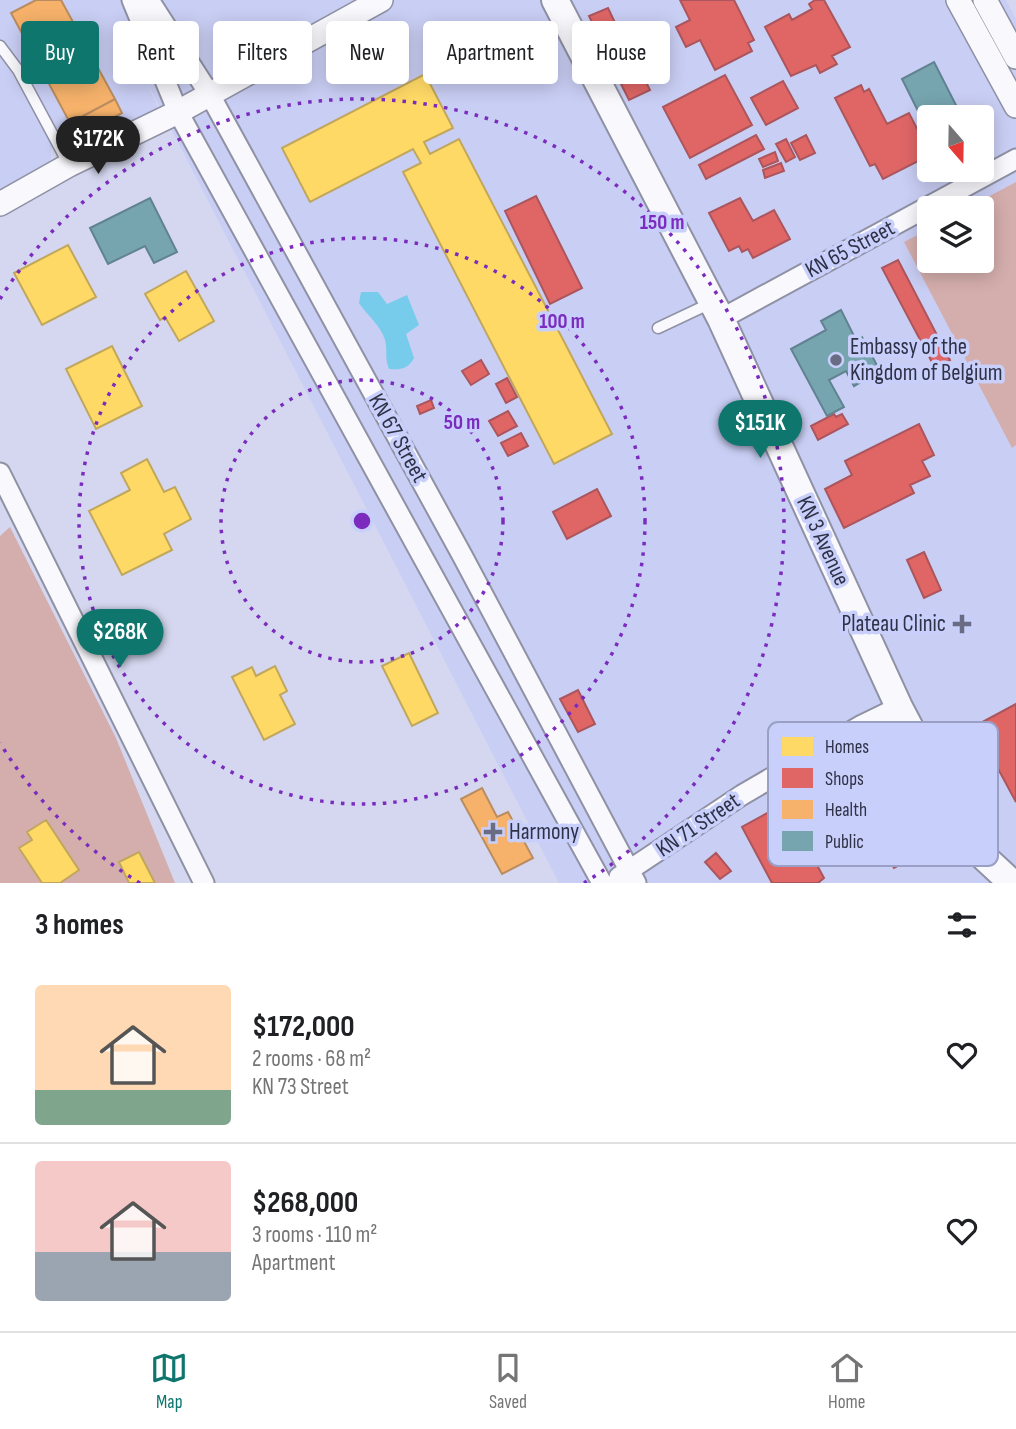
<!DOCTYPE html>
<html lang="en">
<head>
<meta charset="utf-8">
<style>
	:root { --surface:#fff; --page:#f2f2f2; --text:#202124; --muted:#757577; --line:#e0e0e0; --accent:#0f766e }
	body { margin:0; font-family:"Sofia Sans Condensed",sans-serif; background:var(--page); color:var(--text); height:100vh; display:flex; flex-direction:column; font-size:26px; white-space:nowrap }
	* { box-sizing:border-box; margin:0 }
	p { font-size:23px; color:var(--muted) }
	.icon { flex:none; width:38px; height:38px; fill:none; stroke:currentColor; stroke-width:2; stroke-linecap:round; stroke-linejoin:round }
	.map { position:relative; height:883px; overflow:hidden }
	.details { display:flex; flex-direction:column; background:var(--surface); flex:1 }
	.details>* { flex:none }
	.guide { position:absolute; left:21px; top:21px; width:975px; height:63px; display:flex; gap:14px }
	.needle { width:46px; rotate:160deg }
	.tools { position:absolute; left:917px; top:105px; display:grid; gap:14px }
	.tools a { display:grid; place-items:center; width:77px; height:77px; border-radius:7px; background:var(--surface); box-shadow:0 4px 18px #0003; font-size:35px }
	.price { position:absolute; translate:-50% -60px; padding:0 16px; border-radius:24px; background:var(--accent); color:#fff; font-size:23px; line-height:46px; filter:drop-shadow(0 2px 4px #0008) }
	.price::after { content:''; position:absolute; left:50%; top:42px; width:21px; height:16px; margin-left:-10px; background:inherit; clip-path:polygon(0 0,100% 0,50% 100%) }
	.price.on { background:#222; color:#fff }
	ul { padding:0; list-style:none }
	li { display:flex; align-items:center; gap:21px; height:175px; padding:0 35px }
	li+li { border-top:2px solid var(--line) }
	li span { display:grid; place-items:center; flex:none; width:196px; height:140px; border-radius:7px; color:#555 }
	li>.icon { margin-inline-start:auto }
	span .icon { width:84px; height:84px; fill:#fffc; stroke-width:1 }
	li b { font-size:30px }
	h2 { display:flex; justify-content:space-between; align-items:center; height:84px; padding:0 35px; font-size:30px }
	.chip { padding:0 24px; border-radius:7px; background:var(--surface); box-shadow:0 4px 18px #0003; font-size:24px; line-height:63px }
	.chip.on { background:var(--accent); color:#fff }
	.menu { display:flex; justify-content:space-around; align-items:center; height:98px; border-top:2px solid var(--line); background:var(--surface); font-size:19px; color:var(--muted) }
	.menu a { display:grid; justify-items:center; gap:4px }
	.menu .on { color:var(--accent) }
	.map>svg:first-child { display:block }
	.built { fill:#c9cef4; fill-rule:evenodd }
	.green { fill:#d4aeac }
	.water { fill:#76ccea }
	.homes { fill:#ffd966; stroke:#c1a75d; stroke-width:2 }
	.shops { fill:#e06666; stroke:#ab565d; stroke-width:2 }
	.health { fill:#f6b26b; stroke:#ba8c60; stroke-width:2 }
	.public { fill:#76a5af; stroke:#618290; stroke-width:2 }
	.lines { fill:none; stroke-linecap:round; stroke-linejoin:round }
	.service-casing { stroke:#8f91a4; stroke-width:13 }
	.minor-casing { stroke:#8f91a4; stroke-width:23 }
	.tertiary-casing { stroke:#8f91a4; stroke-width:26 }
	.secondary-casing { stroke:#8f91a4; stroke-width:30 }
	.service { stroke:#f9f9fd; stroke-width:10 }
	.minor { stroke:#f9f9fd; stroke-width:19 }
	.tertiary { stroke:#f9f9fd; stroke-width:23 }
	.secondary { stroke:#f9f9fd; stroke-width:26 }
	.ring { fill:none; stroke:#7b2cbf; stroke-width:3.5; stroke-dasharray:3.5 7 }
	.poi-dot { fill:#696c82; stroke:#c8cffb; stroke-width:2.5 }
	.labels { text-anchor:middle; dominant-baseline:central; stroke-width:7; stroke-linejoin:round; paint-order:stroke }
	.street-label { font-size:23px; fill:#2f3247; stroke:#c8cffb }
	.poi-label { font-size:23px; fill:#2f3247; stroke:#c8cffb; text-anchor:start }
	.key { fill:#c8cffb; stroke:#9aa0c5; stroke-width:2 }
	.key-label { font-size:19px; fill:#2f3247 }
	.centre { fill:#7b2cbf; stroke:#c8cffb; stroke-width:3.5 }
	.ring-label { font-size:21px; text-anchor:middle; font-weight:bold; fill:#7b2cbf; stroke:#c8cffb; stroke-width:7; stroke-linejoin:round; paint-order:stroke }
</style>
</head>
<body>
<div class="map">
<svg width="1016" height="883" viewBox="0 0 1016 883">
	<rect width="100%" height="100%" fill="#d4d7ef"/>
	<path class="built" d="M0,0h1006l10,19v864h-457l-414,-805 14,32 -87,42 -7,-12 -14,7v16l-51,30zM929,117h53v53h-53zM929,208h53v53h-53z"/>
	<path class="green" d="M1016,182v263l-4,3 -108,-206 25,-13v32h53v-53h-15z
		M10,527l106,211 59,145h-175v-347z"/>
	<path class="water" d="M361,292h17l9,12 20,-9 12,30 -13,9 8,24c-6,11 -13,12 -25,11 -5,-12 -1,-18 -4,-29 -4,-14 -18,-25 -26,-37z"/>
	<path class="homes" d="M425,74l28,54 -29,14 6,12 29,-15 153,295 -58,30 -151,-292 18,-9 -8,-14 -103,53 -28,-54z
		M68,245l28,52 -54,28 -28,-52z
		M186,271l28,50 -35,20 -14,-24 -5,3 -15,-26z
		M112,346l30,60 -46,23 -30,-60z
		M147,459l17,33 11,-5 16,32 -27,15 8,16 -50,25 -33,-64 41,-21 -9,-17z
		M409,653l29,60 -26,13 -30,-60z
		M275,666l12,25 -7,4 15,29 -31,16 -32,-63 20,-10 4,9z
		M46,820l33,50 -19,13h-18l-23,-35 13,-8 -5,-8z
		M139,852l16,31h-26l-10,-21z"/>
	<path class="shops" d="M680,0h54l20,40 -6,3 4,8 -37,19 -15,-30 -14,7 -10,-20 14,-7z
		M815,0h9l26,47 -18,9 5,8 -17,9 -4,-8 -25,11 -26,-49 24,-13 3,6 20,-11 -3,-5z
		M608,8l30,63 -22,11 -10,-22 4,-1 -21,-43z
		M641,72l9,18 -21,10 -9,-18z
		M725,75l27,50 -62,33 -27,-51z
		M783,81l15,27 -32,17 -15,-27z
		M861,85l3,7 5,-3 18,35 22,-11 20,39v7l-5,3 -2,-3 -39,20 -8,-15 -5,2 -35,-68z
		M756,135l8,14 -58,30 -7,-14z
		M806,135l9,18 -15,7 -9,-17z
		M786,139l9,18 -9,5 -10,-18z
		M775,152l3,9 -15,6 -4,-8z
		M781,163l3,8 -19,7 -2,-8z
		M536,196l46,92 -32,16 -45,-93z
		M740,198l13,23 21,-11 16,29 -37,19 -5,-9 -6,3 -3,-6 -10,5 -20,-38z
		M898,260l52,100 -15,8 -53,-100z
		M481,360l8,14 -18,11 -9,-14z
		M507,378l10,19 -11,6 -10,-19z
		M431,400l3,8 -14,6 -3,-8z
		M508,411l9,15 -19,10 -9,-15z
		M834,414l2,3 6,-3 6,10 -30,16 -7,-14z
		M919,424l15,31 -12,6 8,15 -20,9 4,8 -70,35 -19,-39 27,-14 -7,-14z
		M521,433l7,13 -20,10 -7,-13z
		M597,489l14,27 -44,23 -14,-27z
		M924,552l17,38 -17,8 -17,-38z
		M578,690l17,34 -17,8 -18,-33z
		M1016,704v98l-41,-76z
		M861,763l47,6 39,71 -53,28 -26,-48 -58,32 14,26 -6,5h-46l-30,-56 45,-25 9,17 13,-7 -9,-17z
		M716,853l15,18 -11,8 -15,-17z"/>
	<path class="health" d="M36,0h25l54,99 -45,24 -59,-110z
		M115,99l7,14 -44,24 -8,-14z
		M482,788l15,29 11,-5 25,46 -31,16 -41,-75z"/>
	<path class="public" d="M934,62l28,55h-33v16l-27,-54z
		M150,198l27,54 -23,11 -9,-17 -37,18 -18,-36z
		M841,310l15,30 6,-3 18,34 -26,15 -8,-15 -17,9 15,27 -17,9 -36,-67 35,-19 -5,-9z"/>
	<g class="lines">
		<defs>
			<path id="service" d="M0,46l18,24 51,95
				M658,328l53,-25"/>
			<path id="minor" d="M132,0l46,112 424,771
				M149,0l61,95 253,462 173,326
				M721,319l295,-160
				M0,473l204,410
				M619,877l123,-82 120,-70 37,-18"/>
			<path id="tertiary" d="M958,0l58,106
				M985,0l31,57
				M0,204l69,-39 109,-53 203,-112"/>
			<path id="secondary" d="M555,0l166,319 178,388 73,139 40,37"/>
		</defs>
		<use href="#service" class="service-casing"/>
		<use href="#minor" class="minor-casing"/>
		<use href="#tertiary" class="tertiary-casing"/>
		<use href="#secondary" class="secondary-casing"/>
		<use href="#service" class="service"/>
		<use href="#minor" class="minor"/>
		<use href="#tertiary" class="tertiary"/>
		<use href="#secondary" class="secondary"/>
	</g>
	<g class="ring">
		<circle cx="362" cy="521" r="141"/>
		<circle cx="362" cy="521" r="283"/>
		<path d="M140 883A424 424 0 0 1 0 743M0 299A424 424 0 1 1 584 883"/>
	</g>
	<g class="poi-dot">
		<circle cx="836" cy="360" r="7"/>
		<path d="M958.5 613.5h7v7h7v7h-7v7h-7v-7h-7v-7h7z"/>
		<path d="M489.5 821.5h7v7h7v7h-7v7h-7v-7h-7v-7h7z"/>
	</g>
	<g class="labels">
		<g class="street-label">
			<text transform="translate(850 249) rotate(-28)">KN 65 Street</text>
			<text transform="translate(398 438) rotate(61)">KN 67 Street</text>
			<text transform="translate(823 541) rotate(65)">KN 3 Avenue</text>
			<text transform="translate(698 825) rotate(-34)">KN 71 Street</text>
		</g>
		<g class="poi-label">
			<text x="850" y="347">Embassy of the<tspan x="850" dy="26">Kingdom of Belgium</tspan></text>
			<text x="946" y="624" text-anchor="end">Plateau Clinic</text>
			<text x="509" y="832">Harmony</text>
		</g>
	</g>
	<rect x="768" y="722" width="230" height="144" rx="10" class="key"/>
	<rect x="782" y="737" width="31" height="19" fill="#ffd966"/>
	<rect x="782" y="768" width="31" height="20" fill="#e06666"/>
	<rect x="782" y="800" width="31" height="19" fill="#f6b26b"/>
	<rect x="782" y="831" width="31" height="20" fill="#76a5af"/>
	<g class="key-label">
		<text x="825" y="753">Homes</text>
		<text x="825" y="785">Shops</text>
		<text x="825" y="816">Health</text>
		<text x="825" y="848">Public</text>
	</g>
	<circle cx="362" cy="521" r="10" class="centre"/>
	<g class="ring-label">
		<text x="662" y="229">150 m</text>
		<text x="562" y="328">100 m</text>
		<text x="462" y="429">50 m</text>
	</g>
</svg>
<div class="tools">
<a><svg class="needle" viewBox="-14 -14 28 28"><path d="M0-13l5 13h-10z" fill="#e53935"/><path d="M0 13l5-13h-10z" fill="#757577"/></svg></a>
<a><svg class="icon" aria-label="layers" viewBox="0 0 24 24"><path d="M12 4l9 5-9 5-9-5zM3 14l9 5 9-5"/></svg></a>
</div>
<b class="price on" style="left:98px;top:176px">$172K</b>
<b class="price" style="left:760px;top:460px">$151K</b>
<b class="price" style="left:120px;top:669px">$268K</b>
<div class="guide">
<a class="chip on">Buy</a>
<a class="chip">Rent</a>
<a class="chip">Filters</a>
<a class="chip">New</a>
<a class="chip">Apartment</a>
<a class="chip">House</a>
</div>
</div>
<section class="details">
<h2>3 homes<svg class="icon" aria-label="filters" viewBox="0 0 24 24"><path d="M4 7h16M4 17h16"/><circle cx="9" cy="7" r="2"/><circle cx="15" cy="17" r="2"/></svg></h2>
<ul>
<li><span style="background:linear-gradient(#ffd9b3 75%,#7fa58c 0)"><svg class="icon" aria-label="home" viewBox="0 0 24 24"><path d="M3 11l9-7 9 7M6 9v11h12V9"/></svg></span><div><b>$172,000</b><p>2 rooms · 68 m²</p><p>KN 73 Street</p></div><svg class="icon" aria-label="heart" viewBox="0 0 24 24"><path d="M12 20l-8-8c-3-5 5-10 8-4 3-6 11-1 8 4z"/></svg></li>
<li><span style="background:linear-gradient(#f6c9c9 65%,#9aa5b1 0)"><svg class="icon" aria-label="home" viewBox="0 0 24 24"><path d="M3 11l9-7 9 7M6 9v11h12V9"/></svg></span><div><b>$268,000</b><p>3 rooms · 110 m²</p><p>Apartment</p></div><svg class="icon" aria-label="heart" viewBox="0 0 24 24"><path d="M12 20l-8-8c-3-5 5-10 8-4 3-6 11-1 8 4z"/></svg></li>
</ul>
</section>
<nav class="menu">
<a class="on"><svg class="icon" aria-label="map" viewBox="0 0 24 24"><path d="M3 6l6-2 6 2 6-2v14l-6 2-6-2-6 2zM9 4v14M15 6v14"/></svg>Map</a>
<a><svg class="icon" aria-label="saved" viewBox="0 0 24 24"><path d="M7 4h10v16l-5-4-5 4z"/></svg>Saved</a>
<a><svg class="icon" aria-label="home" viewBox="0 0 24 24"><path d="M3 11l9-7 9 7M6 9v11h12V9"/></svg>Home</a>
</nav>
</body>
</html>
